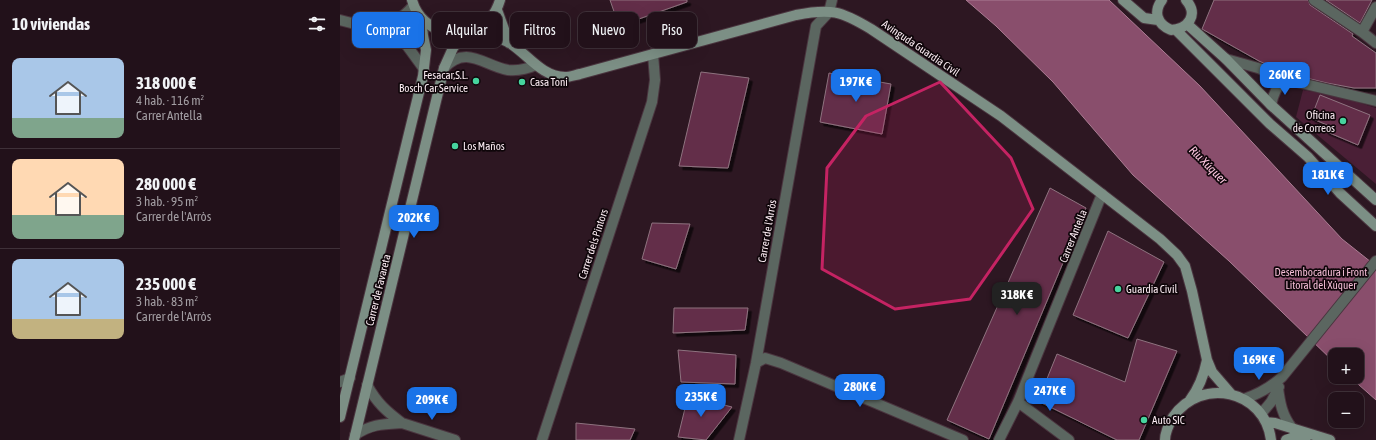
<!DOCTYPE html>
<html lang="es">
<head>
<meta charset="utf-8">
<style>
	:root { --surface:#22111a; --page:#2e1f27; --text:#f1f3f6; --muted:#a29da2; --line:#3f3139; --accent:#1a73e8 }
	body { margin:0; font-family:"Asap Condensed",sans-serif; background:var(--page); color:var(--text); height:100vh; display:flex; flex-direction:column; font-size:15px; white-space:nowrap }
	* { box-sizing:border-box; margin:0 }
	p { font-size:13px; color:var(--muted) }
	.icon { flex:none; width:22px; height:22px; fill:none; stroke:currentColor; stroke-width:2; stroke-linecap:round; stroke-linejoin:round }
	.map { position:relative; flex:1; overflow:hidden }
	.side { display:flex; flex-direction:column; background:var(--surface); width:340px }
	.side>* { flex:none }
	.guide { position:absolute; left:12px; top:12px; width:380px; height:36px; display:flex; gap:8px }
	.tools { position:absolute; left:988px; top:348px; display:grid; gap:8px }
	.tools a { display:grid; place-items:center; width:36px; height:36px; border-radius:8px; background:var(--surface); box-shadow:0 4px 16px #0002,0 0 0 1px var(--line); font-size:20px }
	.price { position:absolute; translate:-50% -34px; padding:0 9px; border-radius:8px; background:var(--accent); color:#fff; font-size:13px; line-height:26px; filter:drop-shadow(0 1px 2px #0008) }
	.price::after { content:''; position:absolute; left:50%; top:24px; width:12px; height:9px; margin-left:-6px; background:inherit; clip-path:polygon(0 0,100% 0,50% 100%) }
	.price.on { background:#222; color:#fff }
	ul { padding:0; list-style:none }
	li { display:flex; align-items:center; gap:12px; height:100px; padding:0 12px }
	li+li { border-top:1px solid var(--line) }
	li span { display:grid; place-items:center; flex:none; width:112px; height:80px; border-radius:8px; color:#555 }
	li>.icon { margin-inline-start:auto }
	span .icon { width:48px; height:48px; fill:#fffc; stroke-width:1 }
	li b { font-size:17px }
	h2 { display:flex; justify-content:space-between; align-items:center; height:48px; padding:0 12px; font-size:17px }
	.tag { padding:0 14px; border-radius:8px; background:var(--surface); box-shadow:0 4px 16px #0002,0 0 0 1px var(--line); font-size:14px; line-height:36px }
	.tag.on { background:var(--accent); color:#fff }
	main { display:flex; flex:1; min-height:0 }
	.map>svg:first-child { display:block }
	.green { fill:#4a1f36 }
	.water { fill:#894e6c; stroke:#ac7d94 }
	.building { fill:#642d4a; stroke:#8e737f; filter:url(#shadow) }
	.lines { fill:none; stroke-linecap:round; stroke-linejoin:round }
	.street-casing { stroke:#4a353f; stroke-width:12 }
	.secondary-casing { stroke:#4a353f; stroke-width:12 }
	.street { stroke:#5b6660; stroke-width:10 }
	.secondary { stroke:#7c8f85; stroke-width:10 }
	.marked { fill:#c52363; fill-opacity:0.2; stroke:#c52363; stroke-width:3; stroke-linejoin:round }
	.poi-dot { fill:#46d49e; stroke:#0f060a; stroke-width:1.5 }
	.labels { text-anchor:middle; dominant-baseline:central; stroke-width:3.5; stroke-linejoin:round; paint-order:stroke }
	.street-label { font-size:11px; fill:#fcecf3; stroke:#0f060a }
	.poi-label { font-size:11px; fill:#fcecf3; stroke:#0f060a; text-anchor:start }
	.park-label { font-size:11px; fill:#f4bdd6; stroke:#0f060a }
	.water-label { font-size:12px; font-style:italic; fill:#fec7e0; stroke:#0f060a }
</style>
</head>
<body>
<main>
<section class="side">
<h2>10 viviendas<svg class="icon" aria-label="filters" viewBox="0 0 24 24"><path d="M4 7h16M4 17h16"/><circle cx="9" cy="7" r="2"/><circle cx="15" cy="17" r="2"/></svg></h2>
<ul>
<li><span style="background:linear-gradient(#a9c7e8 75%,#7fa58c 0)"><svg class="icon" aria-label="home" viewBox="0 0 24 24"><path d="M3 11l9-7 9 7M6 9v11h12V9"/></svg></span><div><b>318 000 €</b><p>4 hab. · 116 m²</p><p>Carrer Antella</p></div></li>
<li><span style="background:linear-gradient(#ffd9b3 70%,#7fa58c 0)"><svg class="icon" aria-label="home" viewBox="0 0 24 24"><path d="M3 11l9-7 9 7M6 9v11h12V9"/></svg></span><div><b>280 000 €</b><p>3 hab. · 95 m²</p><p>Carrer de l'Arròs</p></div></li>
<li><span style="background:linear-gradient(#a9c7e8 75%,#c2b280 0)"><svg class="icon" aria-label="home" viewBox="0 0 24 24"><path d="M3 11l9-7 9 7M6 9v11h12V9"/></svg></span><div><b>235 000 €</b><p>3 hab. · 83 m²</p><p>Carrer de l'Arròs</p></div></li>
</ul>
</section>
<div class="map">
<svg width="1036" height="440" viewBox="0 0 1036 440">
	<defs>
		<filter id="shadow"><feDropShadow dx="3.5" dy="3.5" stdDeviation="0" flood-color="#0009"/></filter>
	</defs>
	<rect width="100%" height="100%" fill="#2d1722"/>
	<path class="green" d="M963,90l38,7 35,11v76l-80,-67z"/>
	<path class="water" d="M626,0h143l91,86 142,153 34,27v134l-26,-23h7v-22h-22v8l-106,-102 -96,-86 -80,-93 -57,-56z"/>
	<path class="building" d="M270,0h77v2l-68,24z
		M874,0h94l2,5 43,29 -1,2 24,17v35h-22l-27,-5 -41,-10 -27,-12 -57,-32z
		M986,0h46l-12,23z
		M361,72l48,6 -21,90 -49,-2z
		M489,73l62,11 -9,50 -62,-12z
		M980,95l50,20 -12,30 -33,-14 2,-6 -16,-7z
		M710,188l36,20 -97,231 -42,-19z
		M312,223l38,1 -14,45 -34,-10z
		M768,231l56,31 -36,76 -55,-23z
		M334,308h74l-3,22 -72,3z
		M797,339l40,12 -38,89h-22l-79,-39 19,-47 68,28z
		M338,350l58,5 -1,29 -54,-2z
		M348,396l44,11 -26,33 -28,-3z
		M236,423l59,6 -5,11h-54z"/>
	<g class="lines">
		<defs>
			<path id="street" d="M974,0l48,32 14,11
				M0,20l54,14h16l13,-2
				M36,29c17,-6 26,-10 37,-23
				M1022,32l14,-25
				M54,34l11,9 19,26
				M886,59l32,9 26,11 92,22
				M104,68c23,-24 40,-2 64,2 10,1 19,-1 28,-5
				M931,105c2,-10 6,-19 13,-26
				M416,363l9,-5 16,5 182,77
				M0,382l10,-4
				M938,388c2,15 4,27 14,40
				M904,399c15,-5 26,-11 38,-22l94,-116
				M678,402l51,38
				M921,414l10,-12 8,-15
				M62,423l53,17
				M15,435c16,-11 28,-11 47,-12 -16,-12 -25,-20 -35,-38
				M202,440l110,-338 3,-22 -2,-26
				M399,440l17,-77 60,-337 13,-14 3,-12
				M659,440l19,-38 84,-208"/>
			<path id="secondary" d="M72,0c9,34 54,45 78,19 5,-6 8,-12 10,-19
				M783,0l21,18 14,2
				M822,0c-9,12 -5,24 9,30 17,-1 28,-15 15,-30
				M157,10l12,33
				M847,24l39,35 45,46 105,95
				M836,30l94,94 38,33 32,36 36,33
				M133,31c12,2 24,5 35,11 19,11 33,35 57,35 5,0 10,-2 15,-3l216,-59c35,-7 45,-4 75,14l130,87 159,123 17,16 8,11 7,25 15,69 5,12 19,22
				M850,400c9,-12 14,-25 17,-40
				M0,417l83,-341 3,-26 -7,-34
				M926,422l9,1 55,17
				M14,440l90,-372 9,-20 11,-15
				M825,440c0,-8 4,-16 8,-23 28,-41 92,-27 98,23
				M946,440l8,-3 15,-2"/>
		</defs>
		<use href="#street" class="street-casing"/>
		<use href="#secondary" class="secondary-casing"/>
		<use href="#street" class="street"/>
		<use href="#secondary" class="secondary"/>
	</g>
	<path class="marked" d="M600,82l71,76 22,51 -63,90 -75,10 -73,-40 5,-101 39,-52z"/>
	<g class="poi-dot">
		<circle cx="136" cy="81" r="4"/>
		<circle cx="182" cy="82" r="4"/>
		<circle cx="1003" cy="121" r="4"/>
		<circle cx="115" cy="146" r="4"/>
		<circle cx="778" cy="289" r="4"/>
		<circle cx="804" cy="420" r="4"/>
	</g>
	<g class="labels">
		<g class="street-label">
			<text transform="translate(581 48) rotate(34)">Avinguda Guardia Civil</text>
			<text transform="translate(427 231) rotate(-80)">Carrer de l'Arròs</text>
			<text transform="translate(733 236) rotate(-68)">Carrer Antella</text>
			<text transform="translate(253 244) rotate(-72)">Carrer dels Pintors</text>
			<text transform="translate(38 290) rotate(-76)">Carrer de Favareta</text>
		</g>
		<g class="poi-label">
			<text x="128" y="75" text-anchor="end">Fesacar,S.L.<tspan x="128" dy="13">Bosch Car Service</tspan></text>
			<text x="190" y="82">Casa Toni</text>
			<text x="995" y="115" text-anchor="end">Oficina<tspan x="995" dy="13">de Correos</tspan></text>
			<text x="123" y="146">Los Maños</text>
			<text x="786" y="289">Guardia Civil</text>
			<text x="812" y="420">Auto SIC</text>
		</g>
		<g class="park-label">
			<text x="981" y="272">Desembocadura i Front<tspan x="981" dy="13">Litoral del Xúquer</tspan></text>
		</g>
		<g class="water-label">
			<text transform="translate(868 165) rotate(45)">Riu Xúquer</text>
		</g>
	</g>
</svg>
<div class="tools">
<a>+</a>
<a>−</a>
</div>
<b class="price" style="left:945px;top:96px">260K €</b>
<b class="price" style="left:516px;top:103px">197K €</b>
<b class="price" style="left:988px;top:196px">181K €</b>
<b class="price" style="left:74px;top:239px">202K €</b>
<b class="price on" style="left:677px;top:316px">318K €</b>
<b class="price" style="left:919px;top:381px">169K €</b>
<b class="price" style="left:520px;top:408px">280K €</b>
<b class="price" style="left:710px;top:412px">247K €</b>
<b class="price" style="left:361px;top:418px">235K €</b>
<b class="price" style="left:92px;top:421px">209K €</b>
<div class="guide">
<a class="tag on">Comprar</a>
<a class="tag">Alquilar</a>
<a class="tag">Filtros</a>
<a class="tag">Nuevo</a>
<a class="tag">Piso</a>
</div>
</div>
</main>
</body>
</html>
